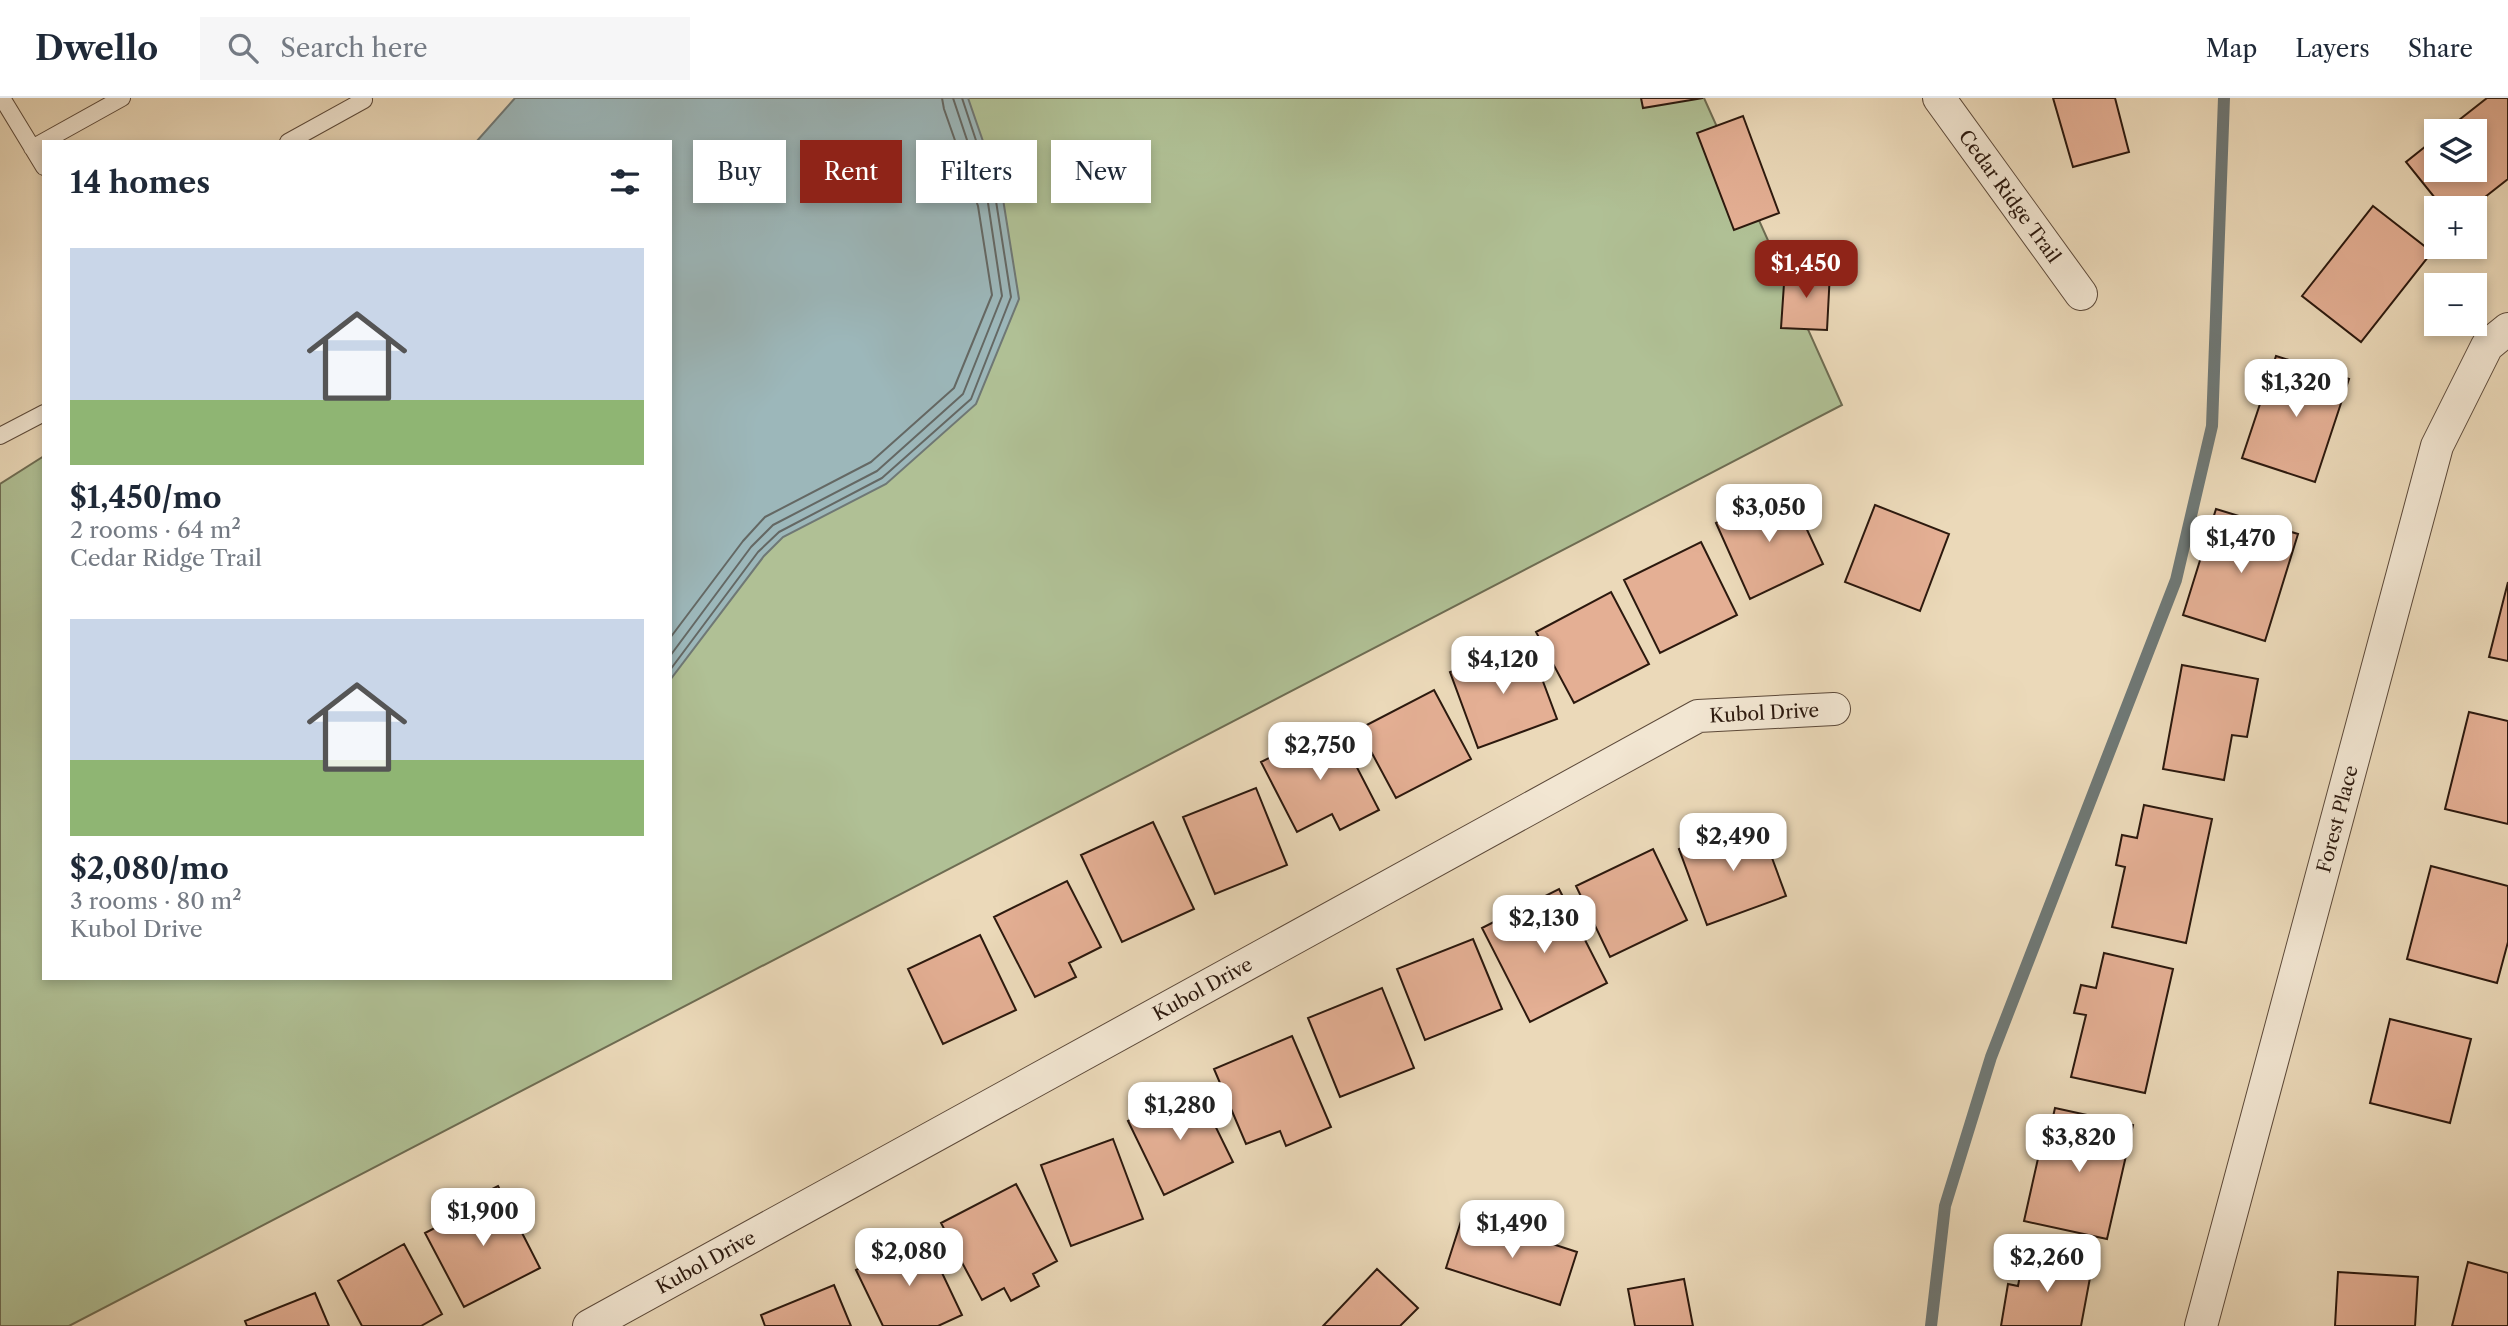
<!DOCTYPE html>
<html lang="en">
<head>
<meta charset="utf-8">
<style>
	:root { --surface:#fff; --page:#f6f6f7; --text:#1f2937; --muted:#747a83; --line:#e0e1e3; --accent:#8f2418 }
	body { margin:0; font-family:"Libre Caslon Text",serif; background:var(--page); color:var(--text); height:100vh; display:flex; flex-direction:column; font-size:26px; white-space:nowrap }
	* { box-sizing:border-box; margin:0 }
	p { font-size:23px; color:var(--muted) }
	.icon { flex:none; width:38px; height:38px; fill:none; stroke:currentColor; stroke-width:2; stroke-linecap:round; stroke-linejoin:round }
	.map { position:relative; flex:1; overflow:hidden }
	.panel { position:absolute; left:42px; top:42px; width:630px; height:840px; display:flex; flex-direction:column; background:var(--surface); border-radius:0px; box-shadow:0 4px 10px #0003 }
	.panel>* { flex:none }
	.guide { position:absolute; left:693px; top:42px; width:665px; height:63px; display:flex; gap:14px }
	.controls { position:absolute; left:2424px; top:21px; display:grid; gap:14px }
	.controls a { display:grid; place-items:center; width:63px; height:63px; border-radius:0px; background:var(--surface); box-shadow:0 4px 10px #0003; font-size:35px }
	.price { position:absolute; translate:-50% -60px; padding:0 16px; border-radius:14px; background:#fff; color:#222; font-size:23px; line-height:46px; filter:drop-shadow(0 2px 4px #0008) }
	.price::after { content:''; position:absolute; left:50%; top:42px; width:21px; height:16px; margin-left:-10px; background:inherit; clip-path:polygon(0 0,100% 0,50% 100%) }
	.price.on { background:var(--accent); color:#fff }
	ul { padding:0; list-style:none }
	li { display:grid; align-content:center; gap:14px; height:371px; padding:0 28px }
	li span { display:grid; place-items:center; height:217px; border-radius:0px; color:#555 }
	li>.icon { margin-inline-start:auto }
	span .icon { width:126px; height:126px; fill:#fffc; stroke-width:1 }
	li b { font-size:30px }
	h2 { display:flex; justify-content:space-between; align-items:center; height:84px; padding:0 28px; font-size:30px }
	.chip { padding:0 24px; border-radius:0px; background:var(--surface); box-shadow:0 4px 10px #0003; font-size:24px; line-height:63px }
	.chip.on { background:var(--accent); color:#fff }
	header { display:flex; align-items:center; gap:42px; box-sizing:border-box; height:98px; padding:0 35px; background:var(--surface); border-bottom:2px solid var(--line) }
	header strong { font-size:33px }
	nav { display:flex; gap:38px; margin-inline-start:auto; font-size:24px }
	.search { width:490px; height:63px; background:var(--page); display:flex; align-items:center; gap:18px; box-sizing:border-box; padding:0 24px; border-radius:0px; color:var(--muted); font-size:26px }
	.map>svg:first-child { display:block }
	.green { fill:#b0c095; stroke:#6e6c52; stroke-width:2 }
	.water { fill:#9cb7ba; stroke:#6f7875; stroke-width:2 }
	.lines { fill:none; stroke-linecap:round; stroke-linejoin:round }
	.shore { stroke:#646864; stroke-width:2 }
	.stream { stroke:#6f7875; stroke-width:12 }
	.building { fill:#e4af94; stroke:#2c190e; stroke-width:2 }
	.service-casing { stroke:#5c4939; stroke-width:18 }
	.minor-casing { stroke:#5c4939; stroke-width:34 }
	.service { stroke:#f2e6d2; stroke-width:16 }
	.minor { stroke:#f2e6d2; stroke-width:32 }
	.labels { text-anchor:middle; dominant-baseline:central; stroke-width:5; stroke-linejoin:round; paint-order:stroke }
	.street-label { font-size:19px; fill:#2c190e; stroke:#f2e6d2 }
</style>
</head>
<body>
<header>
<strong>Dwello</strong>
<div class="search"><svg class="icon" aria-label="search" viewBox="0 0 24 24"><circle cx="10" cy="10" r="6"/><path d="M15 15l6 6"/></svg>Search here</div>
<nav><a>Map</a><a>Layers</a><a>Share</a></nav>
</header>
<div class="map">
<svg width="2508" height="1228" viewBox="0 0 2508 1228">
	<rect width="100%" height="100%" fill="#ebd9b9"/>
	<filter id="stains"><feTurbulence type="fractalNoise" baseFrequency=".00286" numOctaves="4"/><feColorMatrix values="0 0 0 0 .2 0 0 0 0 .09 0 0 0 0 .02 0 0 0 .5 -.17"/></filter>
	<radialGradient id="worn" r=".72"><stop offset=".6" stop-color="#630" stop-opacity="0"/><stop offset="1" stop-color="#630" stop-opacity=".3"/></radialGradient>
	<path class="green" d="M602,0h1102l138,307 -1773,921h-69v-842l44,-28v522h626v-836z"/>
	<path class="water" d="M515,0h453l35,101 16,100 -43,105 -90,80 -103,53 -19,19 -94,124v-538h-194z"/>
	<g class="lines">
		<path class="shore" d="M670,540l73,-97 22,-24 106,-55 83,-74 38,-93 -14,-89 -34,-97 -2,-11
			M670,558l81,-109 22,-22 104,-54 86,-77 39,-98 -14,-93 -35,-105
			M670,572l88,-118 21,-20 103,-54 89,-79 40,-102 -15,-96 -34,-103"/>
		<path class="stream" d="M1931,1228l14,-120 46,-149 185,-477 36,-154 12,-328"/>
	</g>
	<path class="building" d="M1641,0h62l-60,10z
		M2053,0h62l14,54 -56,15z
		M2487,0h21v81l-37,29h-28l-37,-46 30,-24v32h38v-39h-29z
		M1743,18l36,97 -45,17 -37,-97z
		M2373,108l59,46 -71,90 -59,-46z
		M1785,171l45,3 -3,58 -46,-2z
		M2276,258l73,23 -34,103 -73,-24z
		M1788,391l35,75 -73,35 -34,-76z
		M1875,407l74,29 -29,77 -75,-29z
		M2216,411l82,25 -33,107 -82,-26z
		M1701,444l36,73 -77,38 -36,-73z
		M2508,484v79l-19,-4z
		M1611,494l38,72 -75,39 -38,-71z
		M1529,546l28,75 -79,29 -28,-76z
		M2182,567l76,14 -11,58 -15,-2 -8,45 -61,-11z
		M1434,592l37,69 -75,39 -37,-69z
		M2469,614l39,9v103l-63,-15z
		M1335,627l44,85 -39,20 -8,-16 -35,18 -36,-70z
		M1256,690l31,77 -72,29 -32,-77z
		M2144,707l68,14 -26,124 -74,-16 13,-60 -9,-2 6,-30 15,3z
		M1758,722l28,76 -79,29 -28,-76z
		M1153,724l41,87 -72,33 -41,-87z
		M1653,751l34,71 -77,37 -34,-71z
		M2431,768l77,20v56l-11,41 -90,-24z
		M1067,783l34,66 -32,16 7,14 -41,20 -41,-80z
		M1559,791l48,94 -77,39 -48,-94z
		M980,837l36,75 -73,34 -35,-75z
		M1473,841l29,70 -77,31 -28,-71z
		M2104,855l69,16 -28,124 -74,-16 15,-62 -12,-2 7,-28 15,3z
		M1382,890l32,80 -74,29 -32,-79z
		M2390,921l81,20 -21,84 -80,-20z
		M1292,938l39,91 -45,19 -6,-15 -34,13 -32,-75z
		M1197,991l36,73 -69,33 -36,-74z
		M2055,1010l78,17 -26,114 -83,-18 15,-67 5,2z
		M1113,1041l30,80 -72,27 -30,-81z
		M1016,1086l41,77 -24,13 6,12 -28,15 -7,-13 -22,12 -41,-77z
		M498,1088l42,82 -76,39 -39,-74 39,-20 -4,-8z
		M1463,1117l114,37 -17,53 -114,-37z
		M925,1139l37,78 -24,11h-55l-27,-56z
		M404,1146l38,70 -21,12h-59l-24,-45z
		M2024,1156l68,13 -11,59h-80l7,-42 10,2z
		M2468,1164l40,11v53h-56z
		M1377,1171l41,39 -18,18h-77z
		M2338,1174l80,5 -3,49h-80z
		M1684,1181l9,47h-58l-7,-37z
		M834,1187l17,41h-86l-4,-11z
		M315,1195l14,33h-82l-2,-5z"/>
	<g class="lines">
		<defs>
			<path id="service" d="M2,0l42,69
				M288,44l76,-42 -1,-2
				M32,50l90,-50
				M0,338l44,-23"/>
			<g id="minor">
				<path id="s1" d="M1939,0l142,196"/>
				<path id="s2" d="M589,1228l1109,-610 136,-7"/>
				<path id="s3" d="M2201,1228l236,-880 50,-100 21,-17"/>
			</g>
		</defs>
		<use href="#service" class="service-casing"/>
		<use href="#minor" class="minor-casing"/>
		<use href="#service" class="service"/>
		<use href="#minor" class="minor"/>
	</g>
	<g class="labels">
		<g class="street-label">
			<text stroke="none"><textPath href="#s1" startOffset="121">Cedar Ridge Trail</textPath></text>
			<text stroke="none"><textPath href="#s2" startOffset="1332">Kubol Drive</textPath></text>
			<text stroke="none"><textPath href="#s3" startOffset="525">Forest Place</textPath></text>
			<text stroke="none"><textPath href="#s2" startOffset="700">Kubol Drive</textPath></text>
			<text stroke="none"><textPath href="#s2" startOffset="133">Kubol Drive</textPath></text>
		</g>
	</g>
	<rect width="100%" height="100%" filter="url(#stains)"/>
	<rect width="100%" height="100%" fill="url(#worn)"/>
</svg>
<div class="controls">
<a><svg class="icon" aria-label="layers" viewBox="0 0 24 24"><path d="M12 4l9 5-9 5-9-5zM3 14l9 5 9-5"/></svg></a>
<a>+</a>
<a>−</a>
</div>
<b class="price on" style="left:1806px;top:202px">$1,450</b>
<b class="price" style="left:2296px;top:321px">$1,320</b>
<b class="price" style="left:1769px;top:446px">$3,050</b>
<b class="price" style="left:2241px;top:477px">$1,470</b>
<b class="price" style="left:1503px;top:598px">$4,120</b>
<b class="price" style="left:1320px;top:684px">$2,750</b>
<b class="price" style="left:1733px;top:775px">$2,490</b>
<b class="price" style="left:1544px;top:857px">$2,130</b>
<b class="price" style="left:1180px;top:1044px">$1,280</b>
<b class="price" style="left:2079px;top:1076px">$3,820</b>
<b class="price" style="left:483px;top:1150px">$1,900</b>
<b class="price" style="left:1512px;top:1162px">$1,490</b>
<b class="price" style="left:909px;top:1190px">$2,080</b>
<b class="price" style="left:2047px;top:1196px">$2,260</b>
<div class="guide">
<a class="chip">Buy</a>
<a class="chip on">Rent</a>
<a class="chip">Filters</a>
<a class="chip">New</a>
</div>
<section class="panel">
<h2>14 homes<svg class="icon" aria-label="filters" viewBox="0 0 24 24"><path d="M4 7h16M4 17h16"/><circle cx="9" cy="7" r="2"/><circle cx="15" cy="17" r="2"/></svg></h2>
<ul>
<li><span style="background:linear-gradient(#c9d6e8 70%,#8fb573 0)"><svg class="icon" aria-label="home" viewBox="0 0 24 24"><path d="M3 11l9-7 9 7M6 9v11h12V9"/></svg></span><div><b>$1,450/mo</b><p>2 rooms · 64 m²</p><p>Cedar Ridge Trail</p></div></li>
<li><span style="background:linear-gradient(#c9d6e8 65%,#8fb573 0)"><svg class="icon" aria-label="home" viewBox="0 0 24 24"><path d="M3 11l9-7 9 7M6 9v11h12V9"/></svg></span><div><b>$2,080/mo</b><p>3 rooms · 80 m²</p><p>Kubol Drive</p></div></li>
</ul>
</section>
</div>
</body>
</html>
